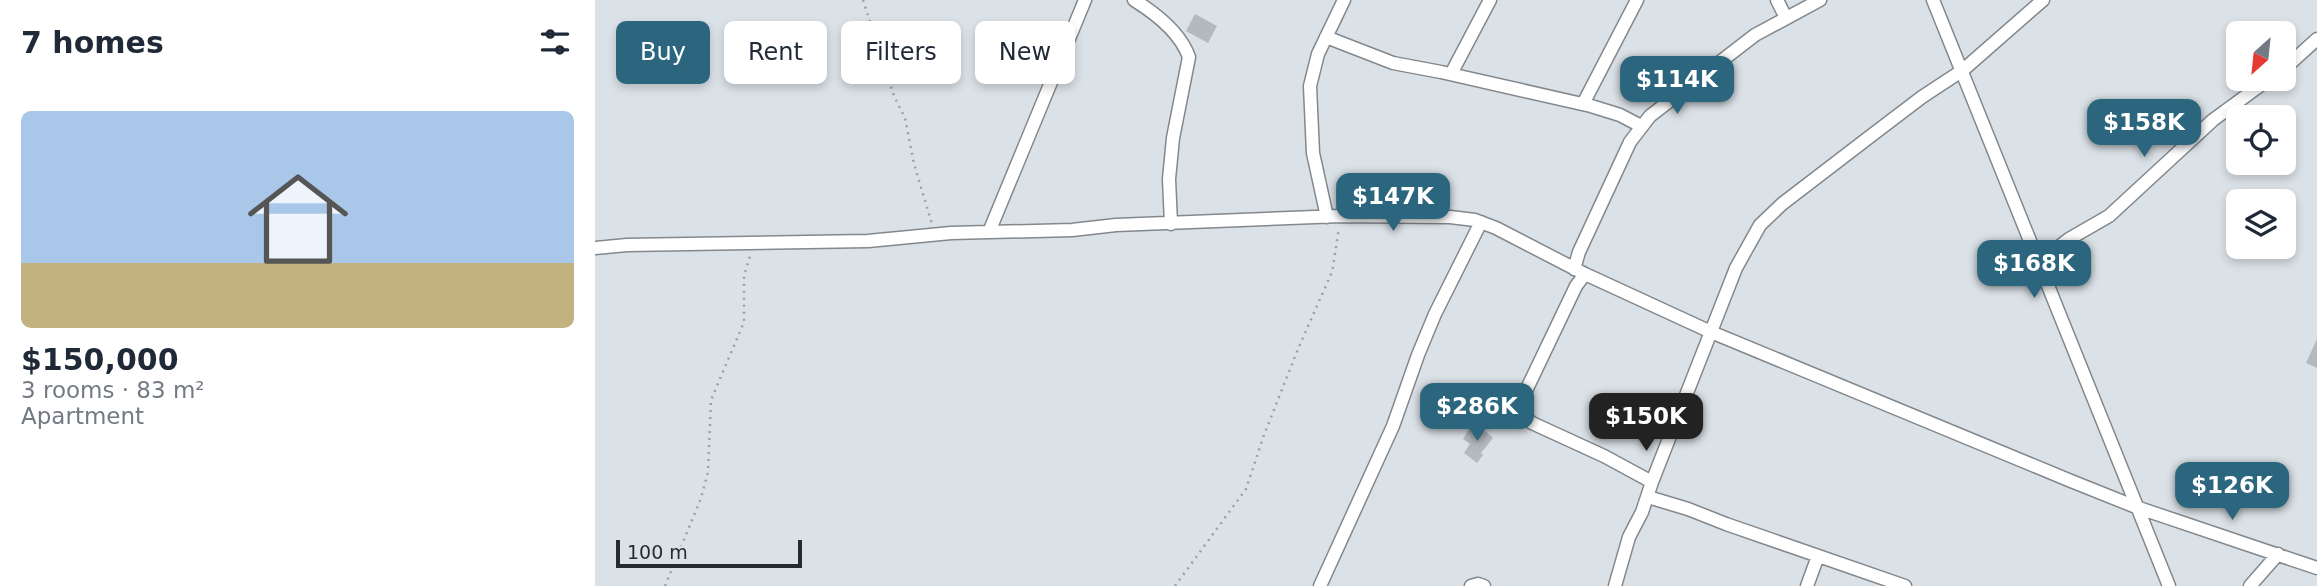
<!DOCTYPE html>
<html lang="en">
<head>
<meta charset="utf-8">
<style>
	:root { --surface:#fff; --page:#f6f6f7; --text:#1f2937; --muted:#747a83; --accent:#2b667e }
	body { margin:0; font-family:"DejaVu Sans",sans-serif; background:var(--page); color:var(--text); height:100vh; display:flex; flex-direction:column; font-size:26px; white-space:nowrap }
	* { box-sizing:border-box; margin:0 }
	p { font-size:23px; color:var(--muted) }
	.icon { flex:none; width:38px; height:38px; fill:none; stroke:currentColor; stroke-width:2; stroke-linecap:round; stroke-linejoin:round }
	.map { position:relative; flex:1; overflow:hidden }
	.side { display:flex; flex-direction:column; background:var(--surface); width:595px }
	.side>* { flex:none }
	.guide { position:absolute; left:21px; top:21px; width:665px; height:63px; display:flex; gap:14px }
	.needle { width:46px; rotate:207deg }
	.buttons { position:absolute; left:1631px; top:21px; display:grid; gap:14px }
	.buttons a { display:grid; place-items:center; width:70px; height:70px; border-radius:10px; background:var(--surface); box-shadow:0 4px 10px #0003; font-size:35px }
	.scale { position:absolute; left:21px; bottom:18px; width:186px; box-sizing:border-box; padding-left:7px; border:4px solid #282b2d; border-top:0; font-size:19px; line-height:24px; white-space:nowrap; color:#282b2d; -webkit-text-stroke:5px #dbe2e7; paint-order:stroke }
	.price { position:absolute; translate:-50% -60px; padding:0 16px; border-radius:14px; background:var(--accent); color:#fff; font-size:23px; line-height:46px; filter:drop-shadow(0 2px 4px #0008) }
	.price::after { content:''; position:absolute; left:50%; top:42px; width:21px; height:16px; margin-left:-10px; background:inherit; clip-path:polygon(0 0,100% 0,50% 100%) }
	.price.on { background:#222; color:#fff }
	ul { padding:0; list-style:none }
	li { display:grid; align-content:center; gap:14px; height:371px; padding:0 21px }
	li span { display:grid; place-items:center; height:217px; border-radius:10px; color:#555 }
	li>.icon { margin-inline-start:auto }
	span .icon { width:126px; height:126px; fill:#fffc; stroke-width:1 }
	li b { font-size:30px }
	h2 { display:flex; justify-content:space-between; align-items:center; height:84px; padding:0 21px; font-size:30px }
	.tag { padding:0 24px; border-radius:10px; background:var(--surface); box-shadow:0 4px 10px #0003; font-size:24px; line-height:63px }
	.tag.on { background:var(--accent); color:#fff }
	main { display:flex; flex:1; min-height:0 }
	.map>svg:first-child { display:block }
	.building { fill:#b3b9bf }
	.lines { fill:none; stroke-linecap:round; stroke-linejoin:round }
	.minor-casing { stroke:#82888d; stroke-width:15 }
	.path { stroke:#9ba0a4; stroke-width:2.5; stroke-dasharray:2 5; stroke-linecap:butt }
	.minor { stroke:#fff; stroke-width:12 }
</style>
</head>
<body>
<main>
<section class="side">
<h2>7 homes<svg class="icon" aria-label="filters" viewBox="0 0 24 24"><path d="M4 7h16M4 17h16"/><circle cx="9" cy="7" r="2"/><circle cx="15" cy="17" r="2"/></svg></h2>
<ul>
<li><span style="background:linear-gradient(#a9c7e8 70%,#c2b280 0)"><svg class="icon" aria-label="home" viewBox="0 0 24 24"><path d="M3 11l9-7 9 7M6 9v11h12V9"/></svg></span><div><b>$150,000</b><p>3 rooms · 83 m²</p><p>Apartment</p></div></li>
</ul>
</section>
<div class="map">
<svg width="1722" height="586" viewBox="0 0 1722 586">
	<rect width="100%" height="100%" fill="#dbe2e7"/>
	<path class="building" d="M600,14l22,12 -9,17 -22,-12z
		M1722,339v29l-11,-5z
		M876,426l11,7 3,-2 8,7 -12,15 2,2 -6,8 -13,-10 6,-9 -7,-5z"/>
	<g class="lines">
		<defs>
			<path id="minor" d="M539,0c21,13 46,32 55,57l-16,81 -4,41 2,45
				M1182,0l9,18
				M1338,0l236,586
				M731,37l67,26 48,9 150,34 29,9 21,11
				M1689,69l33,-30
				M856,74l39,-74
				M988,104l54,-104
				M732,217l-14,-64 -3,-67 8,-32 26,-54
				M394,232l96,-232
				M0,248l32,-3 241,-4 83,-8 121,-3 44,-5 224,-9 110,1 25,3 21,8 89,46 126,58 360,149 65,26 181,61
				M1443,263l31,-24 40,-23 104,-96 56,-41
				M979,269l5,-17 51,-110 20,-26 105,-81 65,-35
				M990,274l-9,12 -53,111 -2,16 11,10 72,33 48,26
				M1053,497l40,12 38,15 179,62
				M725,586l73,-160 25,-71 17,-41 46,-92
				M876,586l7,-2 6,2
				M1020,586l14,-49 13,-25 10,-30 84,-214 24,-43 22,-21 90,-69 50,-38 41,-27 80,-70
				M1212,586l11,-30
				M1655,586l28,-32"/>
		</defs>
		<use href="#minor" class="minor-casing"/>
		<path class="path" d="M268,0l31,96 11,22 9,46 18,60
			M70,586l36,-88 7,-26 3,-72 33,-78v-46l6,-20
			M580,586l71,-97 18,-54 34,-86 34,-77 7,-44"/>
		<use href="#minor" class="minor"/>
	</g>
</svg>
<div class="buttons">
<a><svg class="needle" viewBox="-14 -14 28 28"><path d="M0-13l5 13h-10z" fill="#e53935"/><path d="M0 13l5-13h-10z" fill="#747a83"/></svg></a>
<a><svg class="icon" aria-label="locate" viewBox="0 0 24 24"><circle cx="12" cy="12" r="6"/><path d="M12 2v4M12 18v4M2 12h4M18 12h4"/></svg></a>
<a><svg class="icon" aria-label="layers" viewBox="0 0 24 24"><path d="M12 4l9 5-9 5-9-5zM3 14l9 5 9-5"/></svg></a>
</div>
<div class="scale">100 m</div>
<b class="price" style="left:1082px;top:116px">$114K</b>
<b class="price" style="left:1549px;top:159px">$158K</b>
<b class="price" style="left:798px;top:233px">$147K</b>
<b class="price" style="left:1439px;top:300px">$168K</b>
<b class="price" style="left:882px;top:443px">$286K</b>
<b class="price on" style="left:1051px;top:453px">$150K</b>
<b class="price" style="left:1637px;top:522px">$126K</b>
<div class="guide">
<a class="tag on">Buy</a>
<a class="tag">Rent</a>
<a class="tag">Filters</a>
<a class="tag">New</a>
</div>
</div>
</main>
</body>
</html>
